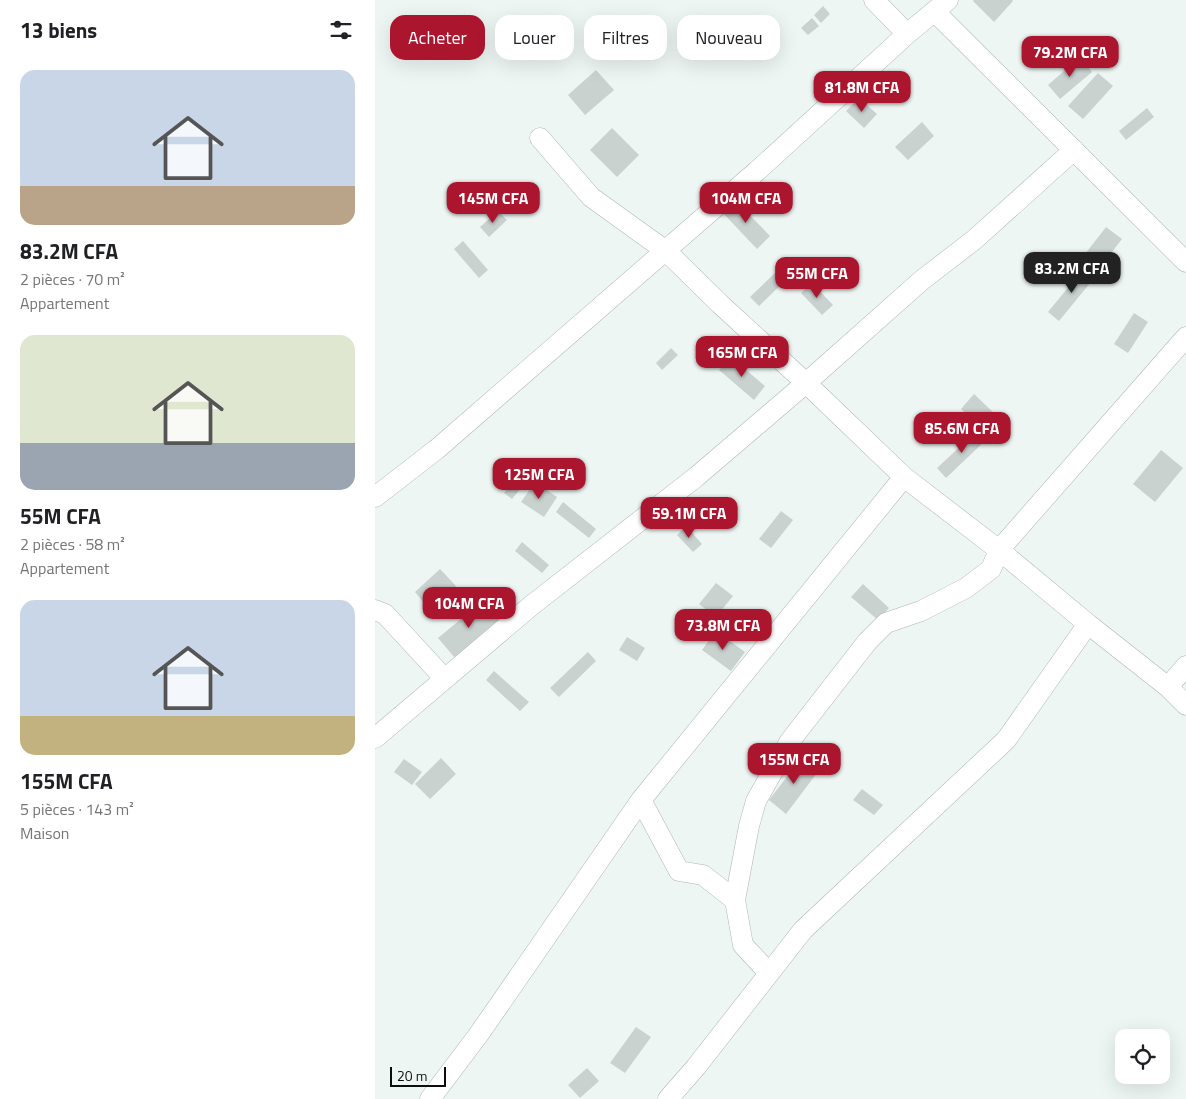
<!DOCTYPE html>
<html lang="fr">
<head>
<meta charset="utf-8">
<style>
	:root { --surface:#fff; --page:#f6f6f6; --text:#202124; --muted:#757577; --accent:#ab152e }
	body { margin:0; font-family:"Titillium Web",sans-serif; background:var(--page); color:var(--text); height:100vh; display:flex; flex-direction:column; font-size:19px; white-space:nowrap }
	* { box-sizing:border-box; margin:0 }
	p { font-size:16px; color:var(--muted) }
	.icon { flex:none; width:28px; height:28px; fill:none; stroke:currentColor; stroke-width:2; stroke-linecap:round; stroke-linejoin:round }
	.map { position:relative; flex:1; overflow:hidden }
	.panel { display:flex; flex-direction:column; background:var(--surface); width:375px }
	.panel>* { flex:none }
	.banner { position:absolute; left:15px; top:15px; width:475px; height:45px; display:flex; gap:10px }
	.controls { position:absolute; left:740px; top:1029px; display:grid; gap:10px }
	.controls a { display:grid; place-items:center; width:55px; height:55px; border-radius:10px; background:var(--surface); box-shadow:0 5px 20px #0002; font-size:25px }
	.scale { position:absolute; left:15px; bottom:12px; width:56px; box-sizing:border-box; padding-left:5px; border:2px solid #0b0e0d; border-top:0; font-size:14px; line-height:18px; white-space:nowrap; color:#0b0e0d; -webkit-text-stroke:4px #eef6f3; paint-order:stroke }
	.price { position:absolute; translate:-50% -42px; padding:0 11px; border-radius:10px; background:var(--accent); color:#fff; font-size:16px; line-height:32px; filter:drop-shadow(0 1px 2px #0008) }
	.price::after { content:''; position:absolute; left:50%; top:30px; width:15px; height:11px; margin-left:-8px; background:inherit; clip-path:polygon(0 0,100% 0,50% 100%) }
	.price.current { background:#222; color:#fff }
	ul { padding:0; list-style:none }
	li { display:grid; align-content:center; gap:10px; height:265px; padding:0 20px }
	li span { display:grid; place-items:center; height:155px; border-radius:15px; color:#555 }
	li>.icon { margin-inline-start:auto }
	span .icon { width:90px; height:90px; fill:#fffc; stroke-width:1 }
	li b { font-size:21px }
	h2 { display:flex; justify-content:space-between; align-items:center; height:60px; padding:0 20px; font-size:21px }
	.pill { padding:0 18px; border-radius:15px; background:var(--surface); box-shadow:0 5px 20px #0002; font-size:18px; line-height:45px }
	.pill.current { background:var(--accent); color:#fff }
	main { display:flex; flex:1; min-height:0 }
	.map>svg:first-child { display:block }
	.building { fill:#cad2cf }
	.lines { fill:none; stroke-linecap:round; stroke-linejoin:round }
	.minor-casing { stroke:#adb6b2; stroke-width:21 }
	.minor { stroke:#fff; stroke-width:20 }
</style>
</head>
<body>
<main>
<section class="panel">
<h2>13 biens<svg class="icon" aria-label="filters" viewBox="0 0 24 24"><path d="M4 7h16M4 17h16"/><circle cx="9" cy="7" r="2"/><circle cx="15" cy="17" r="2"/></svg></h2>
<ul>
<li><span style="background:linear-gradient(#c9d6e8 75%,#b9a48a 0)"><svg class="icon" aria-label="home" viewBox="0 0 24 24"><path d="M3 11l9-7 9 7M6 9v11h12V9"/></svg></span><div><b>83.2M CFA</b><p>2 pièces · 70 m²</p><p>Appartement</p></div></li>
<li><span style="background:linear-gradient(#dfe7d0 70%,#9aa5b1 0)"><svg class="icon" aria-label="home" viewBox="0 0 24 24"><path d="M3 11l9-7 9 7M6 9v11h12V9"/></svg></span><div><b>55M CFA</b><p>2 pièces · 58 m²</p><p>Appartement</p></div></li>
<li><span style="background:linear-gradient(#c9d6e8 75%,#c2b280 0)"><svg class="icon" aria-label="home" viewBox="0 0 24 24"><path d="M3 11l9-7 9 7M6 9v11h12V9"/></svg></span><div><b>155M CFA</b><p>5 pièces · 143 m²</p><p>Maison</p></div></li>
</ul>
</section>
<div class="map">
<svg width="811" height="1099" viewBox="0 0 811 1099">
	<rect width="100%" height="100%" fill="#eef6f3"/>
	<path class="building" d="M599,0h38l1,1 -19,21 -21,-21z
		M448,6l7,8 -9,9 -7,-8z
		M437,18l7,8 -11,9 -7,-7z
		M705,57l12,15 -32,27 -12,-14z
		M221,70l18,20 -29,25 -17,-20z
		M723,73l15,13 -30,33 -15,-13z
		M484,98l18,16 -13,14 -18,-17z
		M772,108l7,9 -28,23 -7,-9z
		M547,122l12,14 -26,24 -13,-13z
		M237,128l27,27 -22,22 -27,-27z
		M360,200l35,36 -13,13 -35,-37z
		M123,211l9,9 -18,17 -9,-10z
		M731,227l16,12 -24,31 -16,-12z
		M88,241l25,29 -9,8 -25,-29z
		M709,268l11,9 -36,44 -11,-9z
		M404,269l9,9 -29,28 -9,-9z
		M437,283l21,22 -11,10 -21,-22z
		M759,313l14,9 -20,31 -14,-9z
		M296,348l7,7 -16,15 -6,-7z
		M356,357l34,29 -11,14 -35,-30z
		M599,394l21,20 -13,14 -21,-19z
		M603,430l9,9 -41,39 -9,-10z
		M786,450l22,18 -28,34 -22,-18z
		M148,470l8,6 -19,23 -8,-6z
		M160,482l22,15 -13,20 -23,-15z
		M188,502l33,27 -7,9 -33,-26z
		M406,511l12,9 -22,28 -12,-9z
		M311,526l16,18 -9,8 -16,-17z
		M147,542l27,23 -7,8 -27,-22z
		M65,569l16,17 -26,24 -15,-18z
		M341,583l17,13 -17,21 -17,-13z
		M488,584l26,24 -11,12 -27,-23z
		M109,600l16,20 -45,38 -17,-20z
		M341,631l29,21 -14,19 -29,-21z
		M252,637l18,11 -8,13 -18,-11z
		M213,652l8,9 -37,36 -9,-9z
		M119,671l35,31 -9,9 -34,-31z
		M428,756l17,13 -34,45 -17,-14z
		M66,758l15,16 -26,25 -15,-15z
		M29,759l18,13 -10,13 -18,-13z
		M487,789l21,16 -9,10 -21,-15z
		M261,1027l15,10 -26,36 -15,-10z
		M212,1068l12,13 -19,17 -12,-13z"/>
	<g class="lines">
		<defs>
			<path id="minor" d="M499,0l33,34
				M560,12l251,250
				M165,138l51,59 75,54 54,53 86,79 98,94 95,73 89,74 80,63 18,18
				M0,497l62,-48 320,-278 150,-137 41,-34
				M0,610l10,4 59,64
				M793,687l18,-21
				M0,738l157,-133 164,-128 110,-94 116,-103 52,-40 100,-90
				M266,800l38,71 24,4 32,25 8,45 26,28
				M360,900l14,-74 7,-25 34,-60 77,-99 19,-19 35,-12 45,-23 25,-19 8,-19 187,-213
				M55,1099l49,-65 162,-234 263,-323
				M293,1099l28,-32 107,-137 203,-190 82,-116"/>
		</defs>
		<use href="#minor" class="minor-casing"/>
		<use href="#minor" class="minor"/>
	</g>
</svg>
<div class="controls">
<a><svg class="icon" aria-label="locate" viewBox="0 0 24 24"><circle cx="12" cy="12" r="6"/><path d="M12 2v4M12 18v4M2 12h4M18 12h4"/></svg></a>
</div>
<div class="scale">20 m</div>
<b class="price" style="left:695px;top:78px">79.2M CFA</b>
<b class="price" style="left:487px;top:113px">81.8M CFA</b>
<b class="price" style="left:118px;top:224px">145M CFA</b>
<b class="price" style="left:371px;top:224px">104M CFA</b>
<b class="price current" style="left:697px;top:294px">83.2M CFA</b>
<b class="price" style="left:442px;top:299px">55M CFA</b>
<b class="price" style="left:367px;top:378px">165M CFA</b>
<b class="price" style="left:587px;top:454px">85.6M CFA</b>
<b class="price" style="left:164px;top:500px">125M CFA</b>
<b class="price" style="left:314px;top:539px">59.1M CFA</b>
<b class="price" style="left:94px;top:629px">104M CFA</b>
<b class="price" style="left:348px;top:651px">73.8M CFA</b>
<b class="price" style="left:419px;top:785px">155M CFA</b>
<div class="banner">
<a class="pill current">Acheter</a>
<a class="pill">Louer</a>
<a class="pill">Filtres</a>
<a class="pill">Nouveau</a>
</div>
</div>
</main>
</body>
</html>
